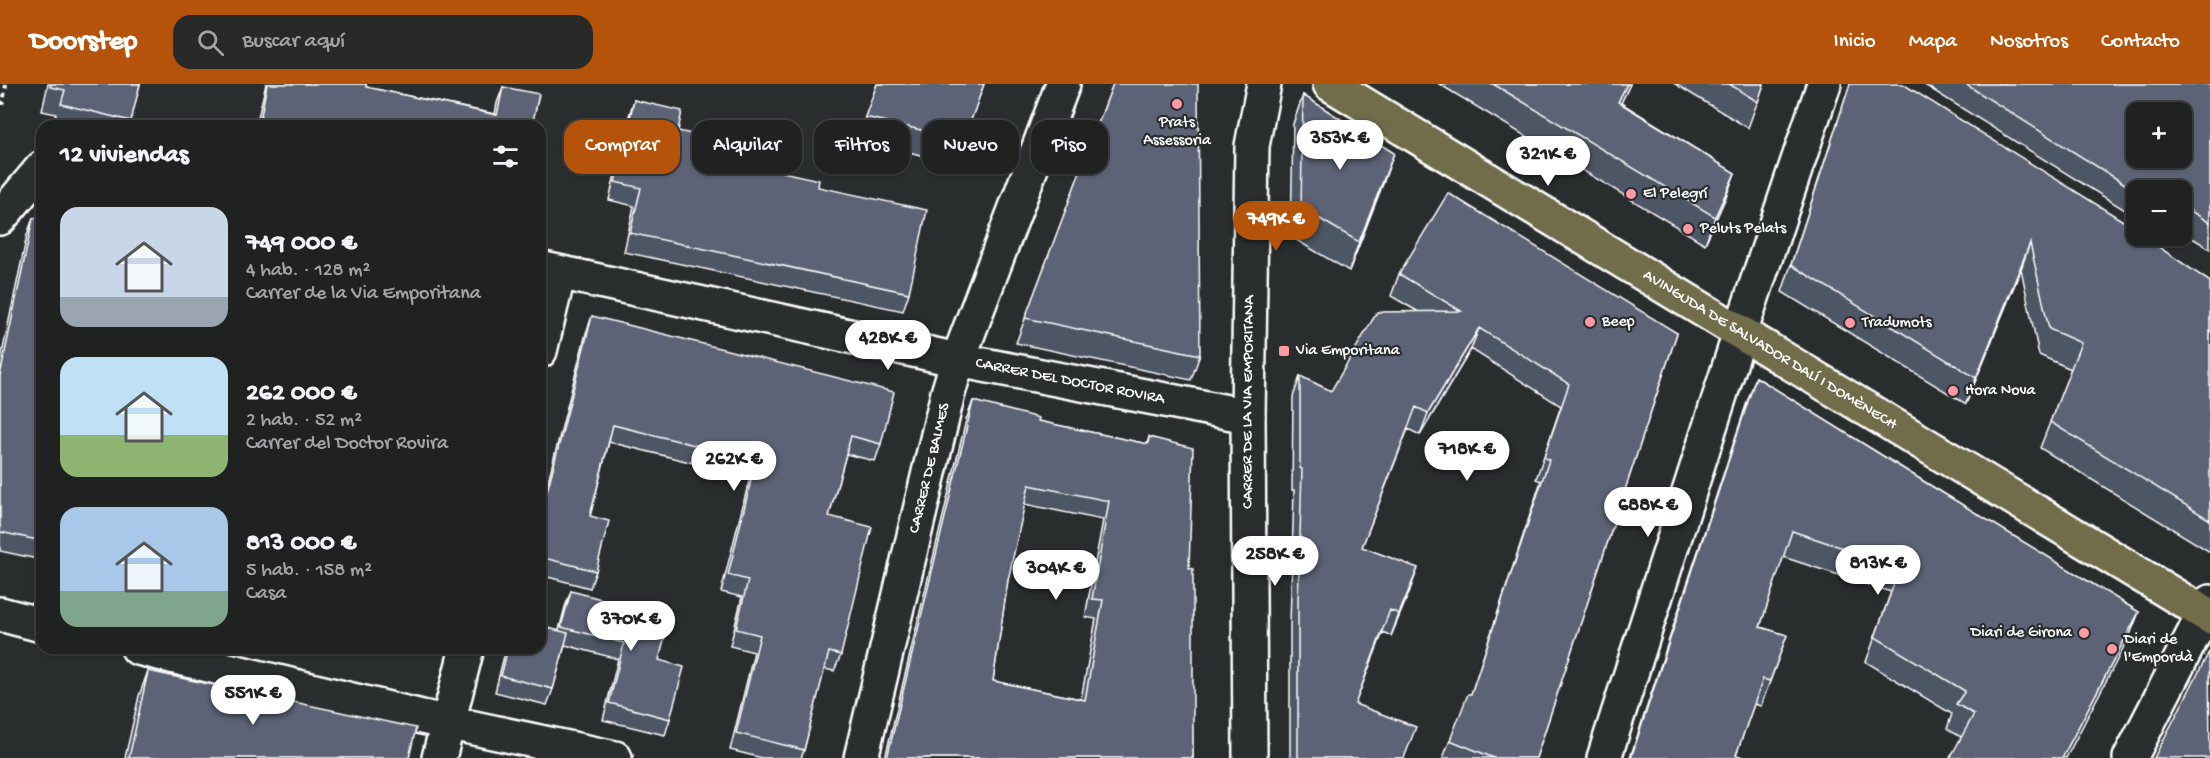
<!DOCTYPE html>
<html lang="es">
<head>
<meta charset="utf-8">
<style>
	:root { --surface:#202222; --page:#282a2a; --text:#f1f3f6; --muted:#a2a4a5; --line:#3d3f40; --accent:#b45309 }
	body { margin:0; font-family:"Gochi Hand",sans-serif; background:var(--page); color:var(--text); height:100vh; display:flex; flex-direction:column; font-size:22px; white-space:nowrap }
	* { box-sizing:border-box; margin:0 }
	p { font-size:20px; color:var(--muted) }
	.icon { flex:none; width:33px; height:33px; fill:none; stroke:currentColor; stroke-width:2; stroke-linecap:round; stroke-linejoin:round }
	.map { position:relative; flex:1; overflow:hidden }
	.panel { position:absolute; left:36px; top:36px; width:510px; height:534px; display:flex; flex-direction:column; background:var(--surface); border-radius:18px; box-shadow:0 2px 4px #0004,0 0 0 2px var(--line) }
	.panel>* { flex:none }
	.top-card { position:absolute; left:564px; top:36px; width:570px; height:54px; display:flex; gap:12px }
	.buttons { position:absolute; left:2126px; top:18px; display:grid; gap:12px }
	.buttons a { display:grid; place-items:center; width:66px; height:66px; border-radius:12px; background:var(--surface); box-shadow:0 2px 4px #0004,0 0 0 2px var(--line); font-size:30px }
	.price { position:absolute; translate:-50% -51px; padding:0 14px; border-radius:21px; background:#fff; color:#222; font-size:20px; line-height:39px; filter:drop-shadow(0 2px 3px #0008) }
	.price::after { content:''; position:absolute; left:50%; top:36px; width:18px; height:14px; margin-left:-9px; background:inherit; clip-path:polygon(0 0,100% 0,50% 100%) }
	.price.current { background:var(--accent); color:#fff }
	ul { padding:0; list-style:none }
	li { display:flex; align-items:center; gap:18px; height:150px; padding:0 24px }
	li span { display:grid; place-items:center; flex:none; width:168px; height:120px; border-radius:18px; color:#555 }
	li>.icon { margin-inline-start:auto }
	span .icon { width:72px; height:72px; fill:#fffc; stroke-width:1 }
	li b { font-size:26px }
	h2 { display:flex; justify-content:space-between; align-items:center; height:72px; padding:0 24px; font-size:26px }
	.chip { padding:0 21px; border-radius:18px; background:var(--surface); box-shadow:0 2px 4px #0004,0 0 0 2px var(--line); font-size:21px; line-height:54px }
	.chip.current { background:var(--accent); color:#fff }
	header { display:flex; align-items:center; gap:36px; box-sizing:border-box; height:84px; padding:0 30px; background:var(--accent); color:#fff }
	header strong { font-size:28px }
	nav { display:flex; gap:33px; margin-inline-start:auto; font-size:21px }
	.search { width:420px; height:54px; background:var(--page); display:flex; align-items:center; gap:15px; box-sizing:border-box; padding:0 21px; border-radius:18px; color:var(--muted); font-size:22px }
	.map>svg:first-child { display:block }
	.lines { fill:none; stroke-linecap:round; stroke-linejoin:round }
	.minor-casing { stroke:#fff; stroke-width:38 }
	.major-casing { stroke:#fff; stroke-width:38 }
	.path { stroke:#fff; stroke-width:4; stroke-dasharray:4.5 4.5; stroke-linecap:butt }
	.minor { stroke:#2a2d2e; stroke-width:33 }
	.major { stroke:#716d4b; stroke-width:33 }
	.wall { fill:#4e5665; stroke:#fff; stroke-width:1.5; fill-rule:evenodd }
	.shaded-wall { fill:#404653; stroke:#fff; stroke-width:1.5 }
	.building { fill:#5b6476; stroke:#fff; stroke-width:1.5; fill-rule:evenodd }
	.poi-dot { fill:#ff9aa2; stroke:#2a2d2e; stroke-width:2 }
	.labels { text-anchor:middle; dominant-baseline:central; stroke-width:4.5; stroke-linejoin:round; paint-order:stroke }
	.poi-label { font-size:16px; fill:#fff; stroke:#2a2d2e; text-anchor:start }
	.street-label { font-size:16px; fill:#fff; stroke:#2a2d2e }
</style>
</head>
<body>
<header>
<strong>Doorstep</strong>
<div class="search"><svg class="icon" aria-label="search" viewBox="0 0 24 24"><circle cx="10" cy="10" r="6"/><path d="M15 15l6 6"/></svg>Buscar aquí</div>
<nav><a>Inicio</a><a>Mapa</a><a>Nosotros</a><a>Contacto</a></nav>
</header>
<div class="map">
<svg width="2210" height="674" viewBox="0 0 2210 674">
	<rect width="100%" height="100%" fill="#2a2d2e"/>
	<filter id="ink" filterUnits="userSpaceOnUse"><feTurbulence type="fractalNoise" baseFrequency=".0167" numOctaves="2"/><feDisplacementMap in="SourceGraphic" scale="12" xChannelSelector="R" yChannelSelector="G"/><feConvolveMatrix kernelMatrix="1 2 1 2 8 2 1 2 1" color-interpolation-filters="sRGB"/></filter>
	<g filter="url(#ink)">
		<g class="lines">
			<defs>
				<g id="minor">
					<path d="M0,134l42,-50"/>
					<path id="s1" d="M540,184l418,92 290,56"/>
					<path d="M540,267l19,-78"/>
					<path d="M0,530l42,11"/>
					<path d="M138,564l284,69 193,41"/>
					<path d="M439,674l28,-110"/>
					<path id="s2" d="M861,674l87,-365 10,-33 105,-276"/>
					<path id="s3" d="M1250,674l-2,-342 4,-270 12,-62"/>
					<path d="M1604,674l136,-425 84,-249"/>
					<path d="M2130,674l80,-156"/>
				</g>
				<g id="major">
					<path id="s4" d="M1330,0l880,533"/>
				</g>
			</defs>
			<use href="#minor" class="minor-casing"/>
			<use href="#major" class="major-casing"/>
			<path class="path" d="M0,18l3,1 3,-19"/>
			<use href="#minor" class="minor"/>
			<use href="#major" class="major"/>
		</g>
		<path class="wall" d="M48,0h92l-11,42h-76l3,-12 -14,-3z
			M266,0h100v3l129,27 2,-11 6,-16 29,39h-276z
			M877,0h107l-29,79 -98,-23z
			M1113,0l87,271 -9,25 -175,-37z
			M1439,0h191l-9,19 114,70 -10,26 -20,45z
			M1675,0h89l-16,44z
			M1850,0l298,156 62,42v270l-170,-104 31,-79 -32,-14 -18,-86 -55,135 -184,-112z
			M1923,0h287v165l-29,-18v-41h-45v27z
			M1303,11l81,86 -35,90 -58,-34 2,-113z
			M634,16l44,31 95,39 45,17 91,106 -6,18 -279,-59 10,-46 -25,-6 19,-81z
			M33,134l9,2v340l-42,-9v-188l27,-128z
			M1399,190l278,59 -141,425h-93l7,-18 21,-46 70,-213 -5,-2 25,-73 -90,-57 -51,86 -12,-6 -46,118 48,43 -19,46 -8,-4 -28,72 49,54h-114v-134l4,-134h-2l1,-93 7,-21 31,15 86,-80 -26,-15z
			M592,232l289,128 -6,17 -29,-7 -17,62 12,139 -7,16 -10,-2 -20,81 -3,8h-39l-32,-8 24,-98 -24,-6 12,-49 -21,-5 29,-115 -141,-35 -19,74 6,55 -6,17 -50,-13v-63l46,-179z
			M1756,293l172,107 211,128 -10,25 -168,100 -14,-8 5,-15 -86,-52 25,-70 -108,-35 -23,70 27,8 -26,71 -7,-2 -18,51 9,3h-115l117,-356z
			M973,317l65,20 109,23 2,-7 40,131 4,190h-308l81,-338zM1024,420l79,16 -18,97 11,2 -15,80 -88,-18 15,-101z
			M571,507l88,69 11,59 -5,16 -62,-15 15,-61 -53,-14 -12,44 -6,16 -52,-13 11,-44h34l19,-18 6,-23z
			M148,587l261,87h-284l14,-62z"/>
		<path class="shaded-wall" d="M1627,0h3l-21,44 9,-26z
			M1394,69l-10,28 -35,90 10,-29z
			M1735,89l-10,26 -20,45 10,-27z
			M2030,159l-9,26 -55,135 10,-26z
			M1479,244l-8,21 -51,86 8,-22z
			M1418,484l-8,22 -19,46 8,-22z
			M2139,528l-10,25 -63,121h-4z"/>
		<path class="building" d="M51,0h89l-9,37 -70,-17 4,-14 -15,-3z
			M267,0h99v3l131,28 6,-28 36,7 -7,32h-273z
			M877,0h107l-20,56 -99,-23z
			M1113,0h85l2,271 -175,-37z
			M1493,0h134l-9,18 117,71 -20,44z
			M1729,0h35l-6,18z
			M1850,0h53l233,145v7h11l2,1 -2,2 63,43v238l-160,-98 31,-79 -32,-14 -19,-86 -54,135 -185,-113z
			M1965,0h245v139l-29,-18v-15l-45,1zM2136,28h45v46h-45z
			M1303,11l91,58 -35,89 -58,-34z
			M634,16l48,11 -4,20 99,22 -4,17 46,10 -1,7 109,23 -18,83 -279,-60 11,-45 -26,-6z
			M1448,109l229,140 -141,425h-42l-44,-18 18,-46h3l78,-234 -5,-3 25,-73 -90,-56 -51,85 -12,-6 -54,140 56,21 -19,46 -9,-4 -35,94 61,23 -12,31h-106v-156l4,-133 -2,-1v-92l31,15 46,-79 84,-1 -62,-37z
			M33,134l9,2v321l-42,-9v-156z
			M592,232l302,76 -13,52 -30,-8 -22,80 43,11 -31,128 -12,-3 -25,98 -68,-17 24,-98 -24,-6 12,-49 -20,-5 28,-115 -143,-35 -23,91 19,5 -13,50 -56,-14v-38z
			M1756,293l172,107 211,128 -77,146h-112l24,-44 -18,-10 9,-13 -90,-54 25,-70 -108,-36 -32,96 27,8 -17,46 -7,-2 -27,76 9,3h-114z
			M973,317l66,17 -1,3 110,23 1,-7 44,11 -4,120 4,1v189h-306zM1029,401l80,16 -17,98 11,1 -18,100 -92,-19 15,-101z
			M571,507l99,26 -11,43 25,7 -14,52 -61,-16 15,-60 -63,-16z
			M540,542l28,7 -15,56 -52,-13 7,-28h32z
			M2209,568l1,106h-56z
			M148,587l268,57 -7,30h-280z"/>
	</g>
	<g class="poi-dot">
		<circle cx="1177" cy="20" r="6"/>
		<circle cx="1631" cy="110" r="6"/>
		<circle cx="1688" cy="145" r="6"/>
		<circle cx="1590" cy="238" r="6"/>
		<circle cx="1850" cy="239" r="6"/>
		<rect x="1278" y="261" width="12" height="12" rx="3"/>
		<circle cx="1953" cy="307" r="6"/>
		<circle cx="2084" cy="549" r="6"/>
		<circle cx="2112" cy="565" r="6"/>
	</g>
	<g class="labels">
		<g class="poi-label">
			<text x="1177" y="39" text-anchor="middle">Prats<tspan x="1177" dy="18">Assessoria</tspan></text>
			<text x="1643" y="110">El Pelegrí</text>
			<text x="1700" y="145">Peluts Pelats</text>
			<text x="1602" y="238">Beep</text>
			<text x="1862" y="239">Tradumots</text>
			<text x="1296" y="267">Via Emporitana</text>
			<text x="1965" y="307">Hora Nova</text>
			<text x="2072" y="549" text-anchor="end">Diari de Girona</text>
			<text x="2124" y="556">Diari de<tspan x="2124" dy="18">l'Empordà</tspan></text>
		</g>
		<g class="street-label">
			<text stroke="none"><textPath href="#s4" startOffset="514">AVINGUDA DE SALVADOR DALÍ I DOMÈNECH</textPath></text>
			<text stroke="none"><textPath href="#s1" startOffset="542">CARRER DEL DOCTOR ROVIRA</textPath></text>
			<text stroke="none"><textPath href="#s3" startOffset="356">CARRER DE LA VIA EMPORITANA</textPath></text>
			<text stroke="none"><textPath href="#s2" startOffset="298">CARRER DE BALMES</textPath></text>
		</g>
	</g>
</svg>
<div class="buttons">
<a>+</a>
<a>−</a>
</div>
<b class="price" style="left:1340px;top:87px">353K €</b>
<b class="price" style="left:1548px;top:103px">321K €</b>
<b class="price current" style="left:1276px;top:168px">749K €</b>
<b class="price" style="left:888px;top:287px">428K €</b>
<b class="price" style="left:1467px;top:398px">718K €</b>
<b class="price" style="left:734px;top:408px">262K €</b>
<b class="price" style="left:1648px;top:454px">688K €</b>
<b class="price" style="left:1275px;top:503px">258K €</b>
<b class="price" style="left:1878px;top:512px">813K €</b>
<b class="price" style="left:1056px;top:517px">304K €</b>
<b class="price" style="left:631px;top:568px">370K €</b>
<b class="price" style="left:253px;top:642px">551K €</b>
<div class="top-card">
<a class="chip current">Comprar</a>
<a class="chip">Alquilar</a>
<a class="chip">Filtros</a>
<a class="chip">Nuevo</a>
<a class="chip">Piso</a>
</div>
<section class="panel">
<h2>12 viviendas<svg class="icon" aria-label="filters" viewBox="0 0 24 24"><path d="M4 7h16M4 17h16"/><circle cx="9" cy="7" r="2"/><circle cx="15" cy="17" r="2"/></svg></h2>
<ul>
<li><span style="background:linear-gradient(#c9d6e8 75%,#9aa5b1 0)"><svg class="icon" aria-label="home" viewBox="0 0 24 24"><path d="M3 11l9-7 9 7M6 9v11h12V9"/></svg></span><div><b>749 000 €</b><p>4 hab. · 128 m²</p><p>Carrer de la Via Emporitana</p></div></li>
<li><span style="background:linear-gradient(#bfe0f5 65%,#8fb573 0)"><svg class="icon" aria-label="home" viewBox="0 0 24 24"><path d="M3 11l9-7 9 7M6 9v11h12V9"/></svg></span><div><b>262 000 €</b><p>2 hab. · 52 m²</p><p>Carrer del Doctor Rovira</p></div></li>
<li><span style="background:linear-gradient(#a9c7e8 70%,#7fa58c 0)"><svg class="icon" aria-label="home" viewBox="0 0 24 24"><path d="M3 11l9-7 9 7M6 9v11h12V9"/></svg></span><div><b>813 000 €</b><p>5 hab. · 158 m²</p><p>Casa</p></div></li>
</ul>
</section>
</div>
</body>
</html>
